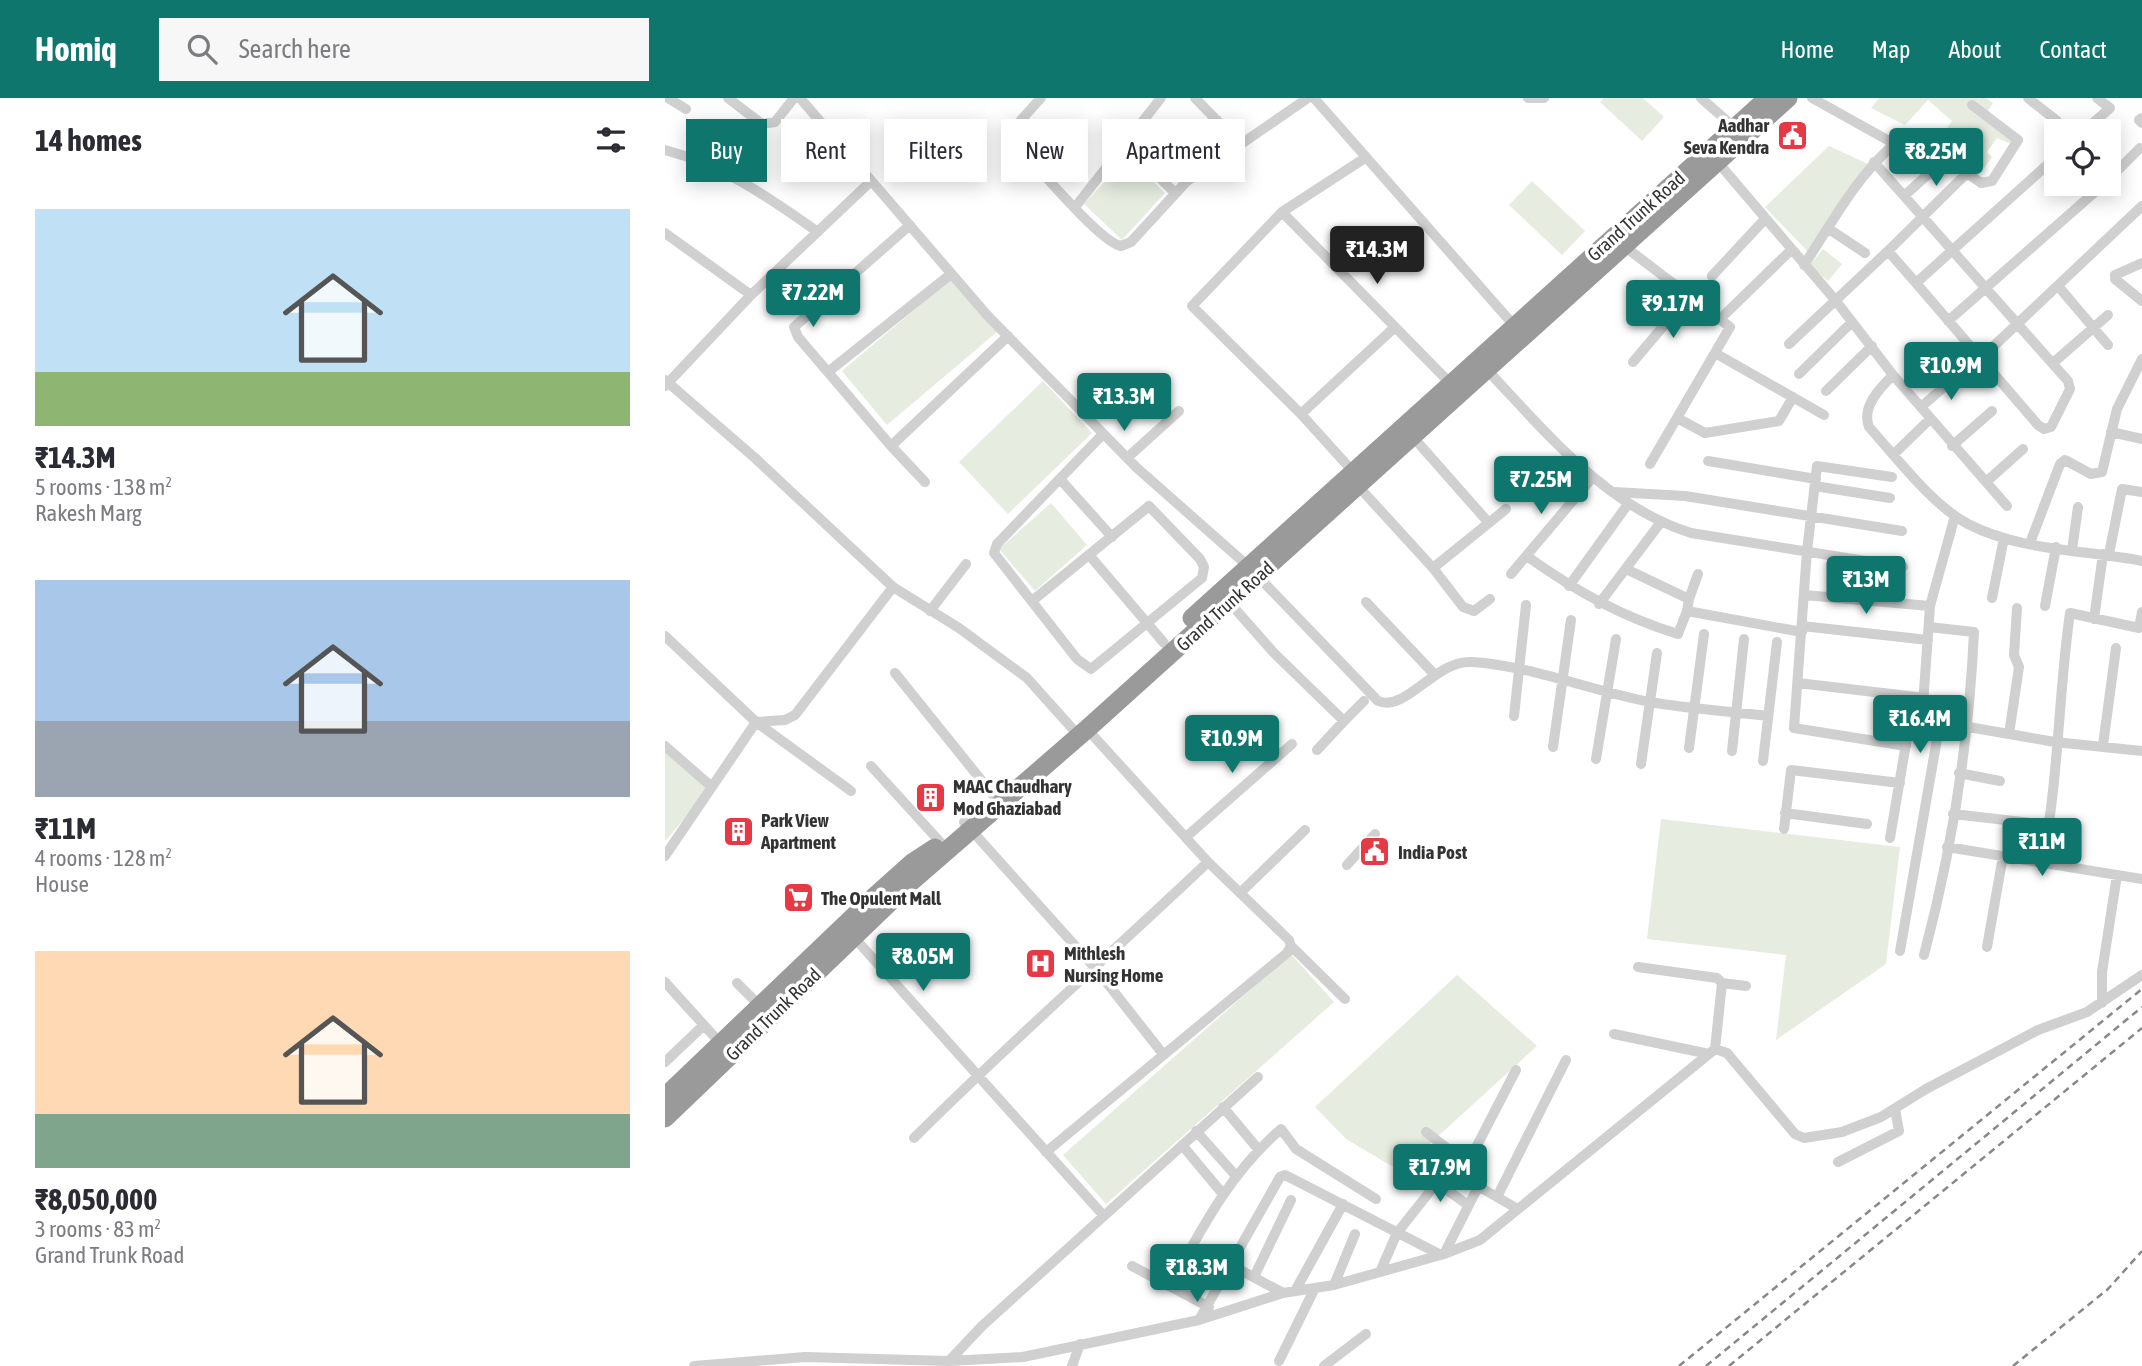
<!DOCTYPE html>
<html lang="en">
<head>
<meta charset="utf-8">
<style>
	:root { --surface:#fff; --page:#f7f7f7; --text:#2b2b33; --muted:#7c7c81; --accent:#0f766e }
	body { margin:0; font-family:"Asap Condensed",sans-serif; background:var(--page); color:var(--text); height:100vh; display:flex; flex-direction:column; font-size:26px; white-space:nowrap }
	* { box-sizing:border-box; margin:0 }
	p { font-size:23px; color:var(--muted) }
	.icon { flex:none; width:38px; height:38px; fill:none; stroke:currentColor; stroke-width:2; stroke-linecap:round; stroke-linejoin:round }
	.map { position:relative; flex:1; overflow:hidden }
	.side { display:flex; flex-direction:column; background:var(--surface); width:665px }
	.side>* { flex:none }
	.hud { position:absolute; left:21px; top:21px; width:665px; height:63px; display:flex; gap:14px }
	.controls { position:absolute; left:1379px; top:21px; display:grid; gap:14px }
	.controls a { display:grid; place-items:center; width:77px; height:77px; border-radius:0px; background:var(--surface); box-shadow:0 4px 18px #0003; font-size:35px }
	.price { position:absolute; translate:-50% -60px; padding:0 16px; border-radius:7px; background:var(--accent); color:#fff; font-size:23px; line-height:46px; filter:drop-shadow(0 2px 4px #0008) }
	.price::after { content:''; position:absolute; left:50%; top:42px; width:21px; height:16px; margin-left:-10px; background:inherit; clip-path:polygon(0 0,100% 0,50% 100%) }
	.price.current { background:#222; color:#fff }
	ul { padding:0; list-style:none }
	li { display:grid; align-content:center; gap:14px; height:371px; padding:0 35px }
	li span { display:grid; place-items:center; height:217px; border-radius:0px; color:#555 }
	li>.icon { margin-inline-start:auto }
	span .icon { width:126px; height:126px; fill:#fffc; stroke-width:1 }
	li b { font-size:30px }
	h2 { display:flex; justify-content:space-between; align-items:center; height:84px; padding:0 35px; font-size:30px }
	.pill { padding:0 24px; border-radius:0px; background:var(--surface); box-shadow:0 4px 18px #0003; font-size:24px; line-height:63px }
	.pill.current { background:var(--accent); color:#fff }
	header { display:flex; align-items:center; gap:42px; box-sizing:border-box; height:98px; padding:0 35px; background:var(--accent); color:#fff }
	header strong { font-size:33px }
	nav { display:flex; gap:38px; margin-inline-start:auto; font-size:24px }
	.search { width:490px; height:63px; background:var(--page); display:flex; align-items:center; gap:18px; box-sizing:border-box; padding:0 24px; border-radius:0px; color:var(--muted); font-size:26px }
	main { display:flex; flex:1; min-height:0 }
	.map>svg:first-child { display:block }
	.green { fill:#e6ecdf }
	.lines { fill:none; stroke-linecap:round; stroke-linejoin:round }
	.street { stroke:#d0d0d0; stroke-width:10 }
	.highway { stroke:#9a9a9a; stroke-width:19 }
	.rail { stroke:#888; stroke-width:2.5; stroke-dasharray:7 5; stroke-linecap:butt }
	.labels { text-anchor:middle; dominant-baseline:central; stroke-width:7; stroke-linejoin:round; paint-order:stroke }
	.poi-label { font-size:19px; font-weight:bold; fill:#333; stroke:#fff; text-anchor:start }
	.street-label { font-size:19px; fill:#333; stroke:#fff }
</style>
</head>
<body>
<header>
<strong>Homiq</strong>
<div class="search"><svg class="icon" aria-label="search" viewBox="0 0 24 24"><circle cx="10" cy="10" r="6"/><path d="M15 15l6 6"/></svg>Search here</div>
<nav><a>Home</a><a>Map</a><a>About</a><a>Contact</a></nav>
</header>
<main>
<section class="side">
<h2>14 homes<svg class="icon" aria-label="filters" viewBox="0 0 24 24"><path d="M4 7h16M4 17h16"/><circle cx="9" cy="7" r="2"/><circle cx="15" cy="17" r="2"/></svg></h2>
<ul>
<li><span style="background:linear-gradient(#bfe0f5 75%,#8fb573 0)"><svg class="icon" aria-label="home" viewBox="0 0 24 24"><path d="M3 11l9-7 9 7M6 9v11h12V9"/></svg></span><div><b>₹14.3M</b><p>5 rooms · 138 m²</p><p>Rakesh Marg</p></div></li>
<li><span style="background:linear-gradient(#a9c7e8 65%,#9aa5b1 0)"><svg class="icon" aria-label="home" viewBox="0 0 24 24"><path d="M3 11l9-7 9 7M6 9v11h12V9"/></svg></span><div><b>₹11M</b><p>4 rooms · 128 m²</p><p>House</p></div></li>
<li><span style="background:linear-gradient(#ffd9b3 75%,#7fa58c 0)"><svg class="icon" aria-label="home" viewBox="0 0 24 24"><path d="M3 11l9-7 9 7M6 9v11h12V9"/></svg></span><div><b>₹8,050,000</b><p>3 rooms · 83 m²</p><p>Grand Trunk Road</p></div></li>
</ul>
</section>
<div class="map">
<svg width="1477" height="1268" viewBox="0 0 1477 1268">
	<rect width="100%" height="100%" fill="#fff"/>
	<path class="green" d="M939,0h39l21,19 -22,24 -42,-39z
		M1214,0h107l7,5 -9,14 30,21 -3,6 -14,-6 -10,14 5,5 -8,11 -41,-34 9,-13 -24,-21 -23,25 -34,-17z
		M1164,48l39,18 -60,88 -43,-45z
		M462,59l38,36 -43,47 -38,-36z
		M867,83l53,50 -23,24 -53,-50z
		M1158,151l19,15 -14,17 -19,-15z
		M287,180l45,54 -110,93 -45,-54z
		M378,283l49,52 -84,81 -49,-52z
		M386,405l36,42 -52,46 -36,-42z
		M0,646l47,43 -47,54z
		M996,721l239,28 -14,117 -110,76 10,-85 -139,-16z
		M626,856l43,48 -228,202 -43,-49z
		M792,877l80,71 -137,125 -54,-32 -31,-32z"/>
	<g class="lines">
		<path class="street" d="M3,0l18,11
			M63,0l34,26 13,-2 19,-24
			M135,0l187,217 150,153 111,98 130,135c28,12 58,-42 94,-39 61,4 119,29 178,40 39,7 79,9 118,14
			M530,0l44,45
			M649,0l204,232
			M863,0h16
			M1036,0l34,30
			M1363,0l29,23
			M1477,20l-3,2 3,3
			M356,22l20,-22
			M1419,33l26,-23 -13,-10
			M460,45l50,50
			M353,48c18,19 82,96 103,100l10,-4 55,-60 122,-84
			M0,52c59,15 104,48 153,82
			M1051,62l120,141 57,74c-13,13 -32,32 -24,52 27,30 63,78 99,97 52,27 118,26 174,37
			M1209,64l194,219 2,8 -19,38 -7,2 -6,-4 -122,-142
			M1302,75l14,10 11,-2 26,-41 -46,-35
			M1444,81l31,-31
			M1239,98l42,-38
			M411,108l85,-108
			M617,114l168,171
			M1164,131l36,24
			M0,135l86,62
			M959,148l106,81 -80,137
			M1223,153l79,-78 -55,-40
			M1477,165l-27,12v4l27,22
			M1139,167c27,-40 50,-85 87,-118v-5l-79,-44
			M1047,178l53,-57
			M1393,188l50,59
			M1054,222l72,-70
			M1283,223l156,-137
			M1124,246l99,-93 28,32 140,-126
			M1050,255l109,62
			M1315,261l162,-153
			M968,264l55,-65
			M1388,265l55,-48
			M822,272c60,63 118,136 204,163l212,34
			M163,274l123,-98
			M1134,276l53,-52
			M1228,277l114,131
			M0,282l90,78 138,129 66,41 68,50 52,58
			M0,288l86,-91 120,-114
			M1161,293l46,-45
			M1256,309l39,-34
			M636,316l94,-87
			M1012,320l28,15 74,-12 14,-24
			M1446,334l31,7
			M748,339l75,85
			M226,348l-93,-109 -4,-10 116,-102
			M1287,348l40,-35
			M1229,356l36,-35
			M462,360l52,-47
			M1043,363l108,18
			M692,378l-56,-62 -109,-108 90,-94 83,-54
			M1227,379l-75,-11 -10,85 -13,177 112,18
			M395,381l52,58
			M260,384l-34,-36 117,-110
			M1321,384l37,-33
			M693,388l75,82 30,39 11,4 16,-12
			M1150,388l75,12
			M949,394l71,4 217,35
			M859,398l47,-38
			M1365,445l30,-79 5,-4 26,14 11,-2 15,-63 25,-50
			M1407,452l6,-43
			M1444,456l13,-65 20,3
			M425,458l74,87
			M863,459c48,34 94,60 150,77l9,-23
			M768,470l73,-59
			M961,471l63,30 -2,12 115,21
			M846,476l81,-96
			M904,488l59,-82
			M1139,497l126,11
			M1327,500l12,-60
			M1024,501l9,-25
			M367,503l117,-95 51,53 4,8 -2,11 -111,91 -14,-10 -83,-106 3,-9 106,-110
			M564,504l45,51 70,68 20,-20
			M701,504l68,72
			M934,506l62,-82
			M1380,508l11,-59
			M265,513l36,-47
			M1429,521l9,-65
			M1137,528l126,14
			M0,538l91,86 -91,134
			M230,575l99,123
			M1133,585l127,15
			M849,618l12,-111
			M1257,621l8,-113 25,-90
			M91,624l29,-2 10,-5 98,-128
			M91,624l95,69
			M1344,636l10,-67 -5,-12 3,-47
			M1438,647l13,-97
			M0,648l47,41
			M888,649l18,-127
			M1024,650l15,-114
			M652,652l27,-29
			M1067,653l12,-112
			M931,661l20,-120
			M1098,663l14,-119
			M976,666l16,-111
			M206,668l70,77
			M1294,675l41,8
			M1120,715l82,11
			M1288,716l97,11
			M299,724l132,147 67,85
			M1119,731l7,-59 109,13
			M521,739l106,-93
			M1225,740l19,-112 3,-6 5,-2 138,24 87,9
			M1282,749l195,32
			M1377,764c17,-81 16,-166 28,-249l69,15 3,-16
			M682,767l28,-31
			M575,795l65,-63
			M186,836l253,282
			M626,848l54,53
			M1322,849l16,-91
			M1235,853l40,-229
			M1259,857c28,-105 45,-215 50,-323l-45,-5
			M973,869l79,11 5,5 -7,66
			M0,884l56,62
			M72,885l24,24
			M1057,885l24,3
			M1437,905v-31l15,-97
			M949,936l95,20
			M0,964l39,-37
			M558,1009l35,42
			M531,1033l40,45
			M761,1034l49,38 -4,12 45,26
			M249,1040c95,-95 197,-184 294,-276
			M517,1047l40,48
			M381,1054l241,-199 4,-7 -2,-6 -81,-78 -121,-133
			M1173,1064l61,-31 -4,-22
			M803,1065l48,-93
			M742,1071l30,14 31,22
			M832,1099l69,-137
			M779,1156l34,-67
			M566,1167l52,28
			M467,1168l77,41
			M715,1174l17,-39 61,-77
			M589,1179l37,-77
			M669,1187l21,-51
			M505,1188c32,-58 60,-113 111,-157l15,20 80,50
			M630,1193l48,-87
			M534,1222l81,-143 5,-2 156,80
			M284,1263l33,-35 276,-249
			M614,1263l36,-73
			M29,1268l111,-9 144,4 74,-4 176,-37 84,-27 51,-8 110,-31 36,-14 235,-191 12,4 68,81 9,4 38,-6 39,-15 45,-28 112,-59 49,-18 55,-37
			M407,1268l8,-22
			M659,1268l42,-32"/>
		<path class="highway" d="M527,520l576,-520
			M0,999l210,-201 37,-33 23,-15
			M0,1020l248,-238 174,-151 701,-631"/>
		<path class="rail" d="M1014,1268l463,-377
			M1041,1268l436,-359
			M1064,1268l413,-338
			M1348,1268l95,-77 34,-38"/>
	</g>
	<defs>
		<symbol id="civic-square" viewBox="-11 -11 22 22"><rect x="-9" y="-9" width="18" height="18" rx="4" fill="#e63946" stroke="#fff"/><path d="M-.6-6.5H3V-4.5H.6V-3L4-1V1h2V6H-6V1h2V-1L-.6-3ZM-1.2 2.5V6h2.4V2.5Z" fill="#fff"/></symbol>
		<symbol id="building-square" viewBox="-11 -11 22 22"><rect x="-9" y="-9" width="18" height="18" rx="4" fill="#e63946" stroke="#fff"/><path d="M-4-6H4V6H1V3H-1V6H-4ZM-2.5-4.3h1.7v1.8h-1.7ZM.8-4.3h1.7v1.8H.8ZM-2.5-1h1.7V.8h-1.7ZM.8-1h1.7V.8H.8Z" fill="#fff"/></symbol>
		<symbol id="supermarket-square" viewBox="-11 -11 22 22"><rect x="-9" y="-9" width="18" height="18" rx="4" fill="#e63946" stroke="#fff"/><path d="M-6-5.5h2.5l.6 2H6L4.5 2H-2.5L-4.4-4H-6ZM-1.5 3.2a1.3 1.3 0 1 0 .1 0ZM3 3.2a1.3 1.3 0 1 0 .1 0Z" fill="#fff"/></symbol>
		<symbol id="hospital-square" viewBox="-11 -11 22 22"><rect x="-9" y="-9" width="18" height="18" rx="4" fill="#e63946" stroke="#fff"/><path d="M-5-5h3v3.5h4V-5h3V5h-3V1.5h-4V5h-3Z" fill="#fff"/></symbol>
	</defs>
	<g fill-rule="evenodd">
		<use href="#civic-square" x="1110" y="20" width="35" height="35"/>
		<use href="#building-square" x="248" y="682" width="35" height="35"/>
		<use href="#building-square" x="56" y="716" width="35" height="35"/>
		<use href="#civic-square" x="692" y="736" width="35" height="35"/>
		<use href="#supermarket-square" x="116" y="782" width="35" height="35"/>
		<use href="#hospital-square" x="358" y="848" width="35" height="35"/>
	</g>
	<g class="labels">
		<g class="poi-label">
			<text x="1104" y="27" text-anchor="end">Aadhar<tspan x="1104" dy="22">Seva Kendra</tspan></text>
			<text x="288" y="688">MAAC Chaudhary<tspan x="288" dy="22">Mod Ghaziabad</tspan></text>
			<text x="96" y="722">Park View<tspan x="96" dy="22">Apartment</tspan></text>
			<text x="733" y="754">India Post</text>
			<text x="156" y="800">The Opulent Mall</text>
			<text x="399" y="855">Mithlesh<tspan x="399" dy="22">Nursing Home</tspan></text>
		</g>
		<g class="street-label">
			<text transform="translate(971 118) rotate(-42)">Grand Trunk Road</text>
			<text transform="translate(560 508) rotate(-42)">Grand Trunk Road</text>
			<text transform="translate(108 916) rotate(-44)">Grand Trunk Road</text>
		</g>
	</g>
</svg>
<div class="controls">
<a><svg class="icon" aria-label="locate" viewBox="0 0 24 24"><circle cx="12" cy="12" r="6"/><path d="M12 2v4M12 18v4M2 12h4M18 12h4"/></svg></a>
</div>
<b class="price" style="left:1271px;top:90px">₹8.25M</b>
<b class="price current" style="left:712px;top:188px">₹14.3M</b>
<b class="price" style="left:148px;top:231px">₹7.22M</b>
<b class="price" style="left:1008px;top:242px">₹9.17M</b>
<b class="price" style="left:1286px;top:304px">₹10.9M</b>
<b class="price" style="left:459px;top:335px">₹13.3M</b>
<b class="price" style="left:876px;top:418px">₹7.25M</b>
<b class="price" style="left:1201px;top:518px">₹13M</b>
<b class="price" style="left:1255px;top:657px">₹16.4M</b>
<b class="price" style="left:567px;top:677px">₹10.9M</b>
<b class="price" style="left:1377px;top:780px">₹11M</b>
<b class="price" style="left:258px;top:895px">₹8.05M</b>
<b class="price" style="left:775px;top:1106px">₹17.9M</b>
<b class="price" style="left:532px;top:1206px">₹18.3M</b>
<div class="hud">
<a class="pill current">Buy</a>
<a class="pill">Rent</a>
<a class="pill">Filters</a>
<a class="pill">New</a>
<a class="pill">Apartment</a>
</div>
</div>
</main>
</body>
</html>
